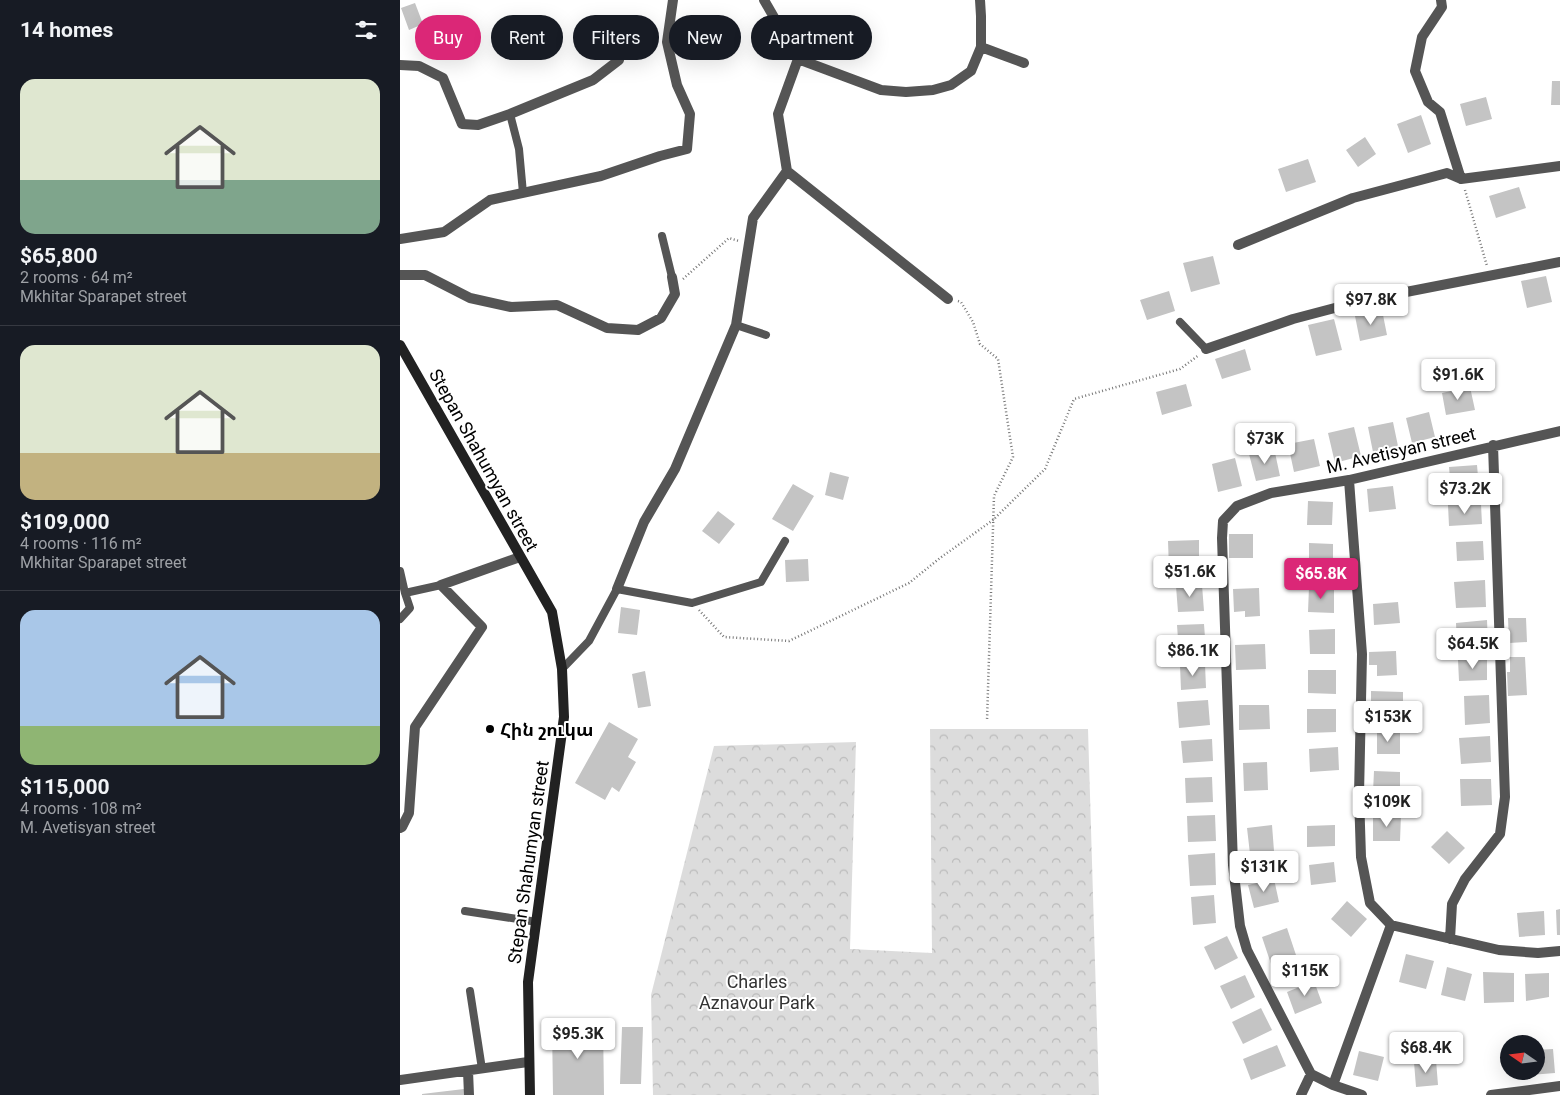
<!DOCTYPE html>
<html lang="en">
<head>
<meta charset="utf-8">
<style>
	:root { --surface:#171b24; --page:#20242c; --text:#f1f3f6; --muted:#9ea1a6; --line:#363941; --accent:#db2777 }
	body { margin:0; font-family:Roboto,"Noto Sans Armenian",sans-serif; background:var(--page); color:var(--text); height:100vh; display:flex; flex-direction:column; font-size:19px; white-space:nowrap }
	* { box-sizing:border-box; margin:0 }
	p { font-size:16px; color:var(--muted) }
	.icon { flex:none; width:28px; height:28px; fill:none; stroke:currentColor; stroke-width:2; stroke-linecap:round; stroke-linejoin:round }
	.map { position:relative; flex:1; overflow:hidden }
	.drawer { display:flex; flex-direction:column; background:var(--surface); width:400px }
	.drawer>* { flex:none }
	.hud { position:absolute; left:15px; top:15px; width:475px; height:45px; display:flex; gap:10px }
	.needle { width:32px; rotate:284deg }
	.fabs { position:absolute; left:1100px; top:1035px; display:grid; gap:10px }
	.fabs a { display:grid; place-items:center; width:45px; height:45px; border-radius:50%; background:var(--surface); box-shadow:0 5px 20px #0002; font-size:25px }
	.price { position:absolute; translate:-50% -42px; padding:0 11px; border-radius:5px; background:#fff; color:#222; font-size:16px; line-height:32px; filter:drop-shadow(0 1px 2px #0008) }
	.price::after { content:''; position:absolute; left:50%; top:30px; width:15px; height:11px; margin-left:-8px; background:inherit; clip-path:polygon(0 0,100% 0,50% 100%) }
	.price.selected { background:var(--accent); color:#fff }
	ul { padding:0; list-style:none }
	li { display:grid; align-content:center; gap:10px; height:265px; padding:0 20px }
	li+li { border-top:1px solid var(--line) }
	li span { display:grid; place-items:center; height:155px; border-radius:15px; color:#555 }
	li>.icon { margin-inline-start:auto }
	span .icon { width:90px; height:90px; fill:#fffc; stroke-width:1 }
	li b { font-size:21px }
	h2 { display:flex; justify-content:space-between; align-items:center; height:60px; padding:0 20px; font-size:21px }
	.pill { padding:0 18px; border-radius:22px; background:var(--surface); box-shadow:0 5px 20px #0002; font-size:18px; line-height:45px }
	.pill.selected { background:var(--accent); color:#fff }
	main { display:flex; flex:1; min-height:0 }
	.map>svg:first-child { display:block }
	.park { fill:url(#park-crowns) }
	.building { fill:#c4c4c4 }
	.lines { fill:none; stroke-linecap:round; stroke-linejoin:round }
	.path { stroke:#777; stroke-width:2.5; stroke-dasharray:1 2.5; stroke-linecap:butt }
	.lane { stroke:#555; stroke-width:8 }
	.street { stroke:#555; stroke-width:10 }
	.secondary { stroke:#222; stroke-width:10 }
	.poi-dot { fill:#000; stroke:#fff; stroke-width:2 }
	.labels { text-anchor:middle; dominant-baseline:central; stroke-width:4; stroke-linejoin:round; paint-order:stroke }
	.street-label { font-size:18px; fill:#000; stroke:#fff }
	.poi-label { font-size:18px; font-weight:bold; fill:#000; stroke:#fff; text-anchor:start }
	.park-label { font-size:18px; fill:#333; stroke:#fff }
</style>
</head>
<body>
<main>
<section class="drawer">
<h2>14 homes<svg class="icon" aria-label="filters" viewBox="0 0 24 24"><path d="M4 7h16M4 17h16"/><circle cx="9" cy="7" r="2"/><circle cx="15" cy="17" r="2"/></svg></h2>
<ul>
<li><span style="background:linear-gradient(#dfe7d0 65%,#7fa58c 0)"><svg class="icon" aria-label="home" viewBox="0 0 24 24"><path d="M3 11l9-7 9 7M6 9v11h12V9"/></svg></span><div><b>$65,800</b><p>2 rooms · 64 m²</p><p>Mkhitar Sparapet street</p></div></li>
<li><span style="background:linear-gradient(#dfe7d0 70%,#c2b280 0)"><svg class="icon" aria-label="home" viewBox="0 0 24 24"><path d="M3 11l9-7 9 7M6 9v11h12V9"/></svg></span><div><b>$109,000</b><p>4 rooms · 116 m²</p><p>Mkhitar Sparapet street</p></div></li>
<li><span style="background:linear-gradient(#a9c7e8 75%,#8fb573 0)"><svg class="icon" aria-label="home" viewBox="0 0 24 24"><path d="M3 11l9-7 9 7M6 9v11h12V9"/></svg></span><div><b>$115,000</b><p>4 rooms · 108 m²</p><p>M. Avetisyan street</p></div></li>
</ul>
</section>
<div class="map">
<svg width="1160" height="1095" viewBox="0 0 1160 1095">
	<defs>
		<pattern id="park-crowns" width="20" height="18" patternUnits="userSpaceOnUse" patternTransform="scale(1.25)"><rect width="20" height="18" fill="#dcdcdc"/><path d="M2 6a3 3 0 1 1 6 0M12 15a3 3 0 1 1 6 0" fill="none" stroke="#bbb"/></pattern>
	</defs>
	<rect width="100%" height="100%" fill="#fff"/>
	<path class="park" d="M530,729h158l11,366h-446l-2,-100 63,-249 142,-4 -6,207 82,4z"/>
	<path class="building" d="M15,3l8,21 -14,6 -8,-22z
		M1152,81h8v24h-9z
		M1086,97l6,22 -26,7 -6,-22z
		M1021,115l10,29 -23,9 -11,-29z
		M965,137l11,17 -18,13 -12,-17z
		M908,159l8,23 -30,10 -8,-23z
		M1119,187l7,21 -30,10 -7,-22z
		M813,256l7,28 -29,8 -8,-29z
		M1146,276l6,26 -25,6 -6,-27z
		M769,291l6,20 -28,9 -7,-20z
		M982,310l5,25 -27,6 -5,-25z
		M934,319l8,31 -26,6 -8,-31z
		M845,349l6,21 -29,9 -7,-20z
		M786,384l6,22 -30,9 -6,-23z
		M1070,387l5,23 -29,5 -4,-22z
		M1029,412l6,25 -23,6 -6,-25z
		M993,422l5,24 -25,6 -5,-25z
		M954,427l7,29 -26,7 -7,-30z
		M914,439l6,27 -26,6 -6,-28z
		M874,448l6,28 -24,5 -7,-27z
		M835,458l7,28 -24,6 -6,-28z
		M1077,465l2,23 -28,2 -2,-23z
		M430,472l19,5 -6,23 -18,-5z
		M393,484l21,12 -21,35 -21,-12z
		M993,486l3,23 -27,3 -2,-23z
		M908,501l25,1 -1,23h-25z
		M1081,504l1,20 -33,2 -1,-21z
		M318,511l17,13 -16,20 -17,-13z
		M829,534h24v24h-24z
		M799,540v28l-30,1 -1,-28z
		M1083,541l1,19 -27,1 -1,-19z
		M909,543l24,1v23h-24z
		M408,559l1,22 -23,1 -1,-22z
		M1085,580l1,27 -30,1 -2,-26z
		M802,585l2,26 -26,1 -2,-26z
		M909,587h25v26l-26,-1z
		M859,588l1,28 -15,1v-6l-11,1 -1,-23z
		M998,602l2,21 -26,2 -1,-21z
		M221,607l19,3 -3,25 -19,-2z
		M1108,618h18l1,24 -18,1z
		M1087,620l1,25 -31,2 -1,-24z
		M804,624l2,27 -27,2 -2,-28z
		M935,629v25h-25l-1,-24z
		M865,644l1,25 -30,1 -1,-25z
		M996,651l1,24 -20,1v-11h-8v-13z
		M1110,657h15l2,38 -19,1 -1,-24h3z
		M1087,659v21l-28,1 -1,-21z
		M805,664l1,24 -25,2 -1,-25z
		M908,670h28v24l-28,-1z
		M245,671l6,35 -13,2 -6,-34z
		M971,691l32,1v24l-32,-1z
		M1089,695l1,28 -25,2 -1,-29z
		M808,700l2,25 -31,3 -2,-26z
		M839,705h30l1,24 -31,1z
		M907,709h29v23l-29,1z
		M209,722l29,17 -10,18 8,5 -17,30 -7,-5 -7,13 -30,-17z
		M977,732h23v22h-23z
		M1090,736l1,26 -30,2 -2,-26z
		M812,739l1,22 -30,2 -2,-22z
		M938,747l1,23 -29,2 -1,-23z
		M867,762l1,28 -24,1 -1,-28z
		M974,771l26,1v21l-27,-1z
		M812,777l1,25 -27,1 -1,-25z
		M1060,779h31l1,26 -31,1z
		M973,814l28,1 -1,26h-27z
		M815,815l1,26 -28,1 -1,-26z
		M872,825l2,26 -24,3 -3,-26z
		M935,825v21l-28,1v-21z
		M1047,831l18,17 -16,16 -18,-17z
		M815,853l1,32 -26,1 -2,-31z
		M934,862l2,20 -25,3 -2,-20z
		M874,879l5,23 -25,6 -6,-23z
		M814,895l2,28 -23,2 -2,-28z
		M947,901l20,18 -16,18 -20,-18z
		M1160,909v26h-3l-1,-25z
		M1144,911l1,24 -26,2 -2,-24z
		M887,928l9,27 -25,9 -9,-27z
		M827,936l11,22 -23,12 -11,-23z
		M1006,954l28,7 -8,28 -27,-7z
		M1047,967l25,7 -7,27 -24,-6z
		M1083,972l31,1v29l-30,1z
		M1149,973v24l-23,4 -1,-27z
		M845,975l10,22 -24,12 -11,-23z
		M914,981l8,22 -27,11 -8,-22z
		M861,1008l11,22 -29,14 -11,-22z
		M203,1024l1,71h-51l-1,-69z
		M222,1027h21l-2,57h-21z
		M877,1045l9,21 -35,14 -8,-21z
		M1153,1049l2,24 -25,2v-4h6v-21z
		M959,1051l25,6 -6,24 -25,-6z
		M1036,1060l2,25 -22,2 -2,-25z
		M64,1089l1,6h-43v-1z"/>
	<g class="lines">
		<path class="path" d="M1065,190l22,76
			M283,279l46,-41 10,3
			M558,301l3,1 12,20 7,22 18,15 15,98 -19,39 -7,225
			M299,610l25,27 65,4 120,-58 31,-25 53,-38 52,-51 29,-70 106,-30 19,-14"/>
		<path class="lane" d="M110,114l9,35 4,44
			M262,236l10,41
			M780,322l26,27
			M336,325l30,10
			M0,571l5,22 36,-8
			M0,619l10,-11 -5,-15
			M162,669l27,-28 28,-52 75,14 69,-21 24,-41
			M65,911l72,11
			M70,991l12,78"/>
		<path class="street" d="M364,0l34,59 83,31 25,2 27,-2 18,-5 20,-14 10,-24v-31l-1,-16
			M1041,0l1,7 -20,30 -7,34 13,31 12,10 21,67
			M581,47l43,16
			M398,59l-20,55 9,57 161,128
			M0,65l19,1 24,12 19,46 16,1 32,-11 83,-34 26,-20
			M0,239l44,-7 46,-32 111,-24 59,-20 27,-7 3,-35 -13,-29 -10,-43 6,-42
			M838,245l115,-47 94,-25 14,6 99,-13
			M0,275h25l45,23 41,9 46,-2 50,23 31,2 23,-12 14,-24 -3,-17
			M806,349l87,-30 72,-19 195,-38
			M949,480l13,174 -3,141 2,62 9,46 21,22 108,25 39,3 22,-2
			M217,589l27,-67 31,-53 61,-144 17,-107 34,-47
			M0,828l2,-1 7,-14 6,-86 67,-100 -41,-42 79,-28
			M1050,939l2,-35 13,-25 35,-45 5,-37 -12,-352
			M68,1071l1,24
			M0,1080l128,-18
			M933,1085l58,-160
			M901,1095l10,-21
			M962,1095l-29,-10 -22,-11 -64,-124 -7,-24 -7,-61 -11,-327 1,-17 14,-15 34,-13 78,-13 211,-49
			M1091,1095l69,-9"/>
		<path class="secondary" d="M0,345l152,267 10,57 2,48 -36,265 2,113"/>
	</g>
	<circle class="poi-dot" cx="90" cy="729" r="5"/>
	<g class="labels">
		<g class="street-label">
			<text transform="translate(1001 450) rotate(-13)">M. Avetisyan street</text>
			<text transform="translate(84 460) rotate(61)">Stepan Shahumyan street</text>
			<text transform="translate(128 862) rotate(-82)">Stepan Shahumyan street</text>
		</g>
		<g class="poi-label">
			<text x="100" y="729">Հին շուկա</text>
		</g>
		<g class="park-label">
			<text x="357" y="981">Charles<tspan x="357" dy="21">Aznavour Park</tspan></text>
		</g>
	</g>
</svg>
<div class="fabs">
<a><svg class="needle" viewBox="-14 -14 28 28"><path d="M0-13l5 13h-10z" fill="#e53935"/><path d="M0 13l5-13h-10z" fill="#9ea1a6"/></svg></a>
</div>
<b class="price" style="left:971px;top:326px">$97.8K</b>
<b class="price" style="left:1058px;top:401px">$91.6K</b>
<b class="price" style="left:865px;top:465px">$73K</b>
<b class="price" style="left:1065px;top:515px">$73.2K</b>
<b class="price" style="left:790px;top:598px">$51.6K</b>
<b class="price selected" style="left:921px;top:600px">$65.8K</b>
<b class="price" style="left:1073px;top:670px">$64.5K</b>
<b class="price" style="left:793px;top:677px">$86.1K</b>
<b class="price" style="left:988px;top:743px">$153K</b>
<b class="price" style="left:987px;top:828px">$109K</b>
<b class="price" style="left:864px;top:893px">$131K</b>
<b class="price" style="left:905px;top:997px">$115K</b>
<b class="price" style="left:178px;top:1060px">$95.3K</b>
<b class="price" style="left:1026px;top:1074px">$68.4K</b>
<div class="hud">
<a class="pill selected">Buy</a>
<a class="pill">Rent</a>
<a class="pill">Filters</a>
<a class="pill">New</a>
<a class="pill">Apartment</a>
</div>
</div>
</main>
</body>
</html>
